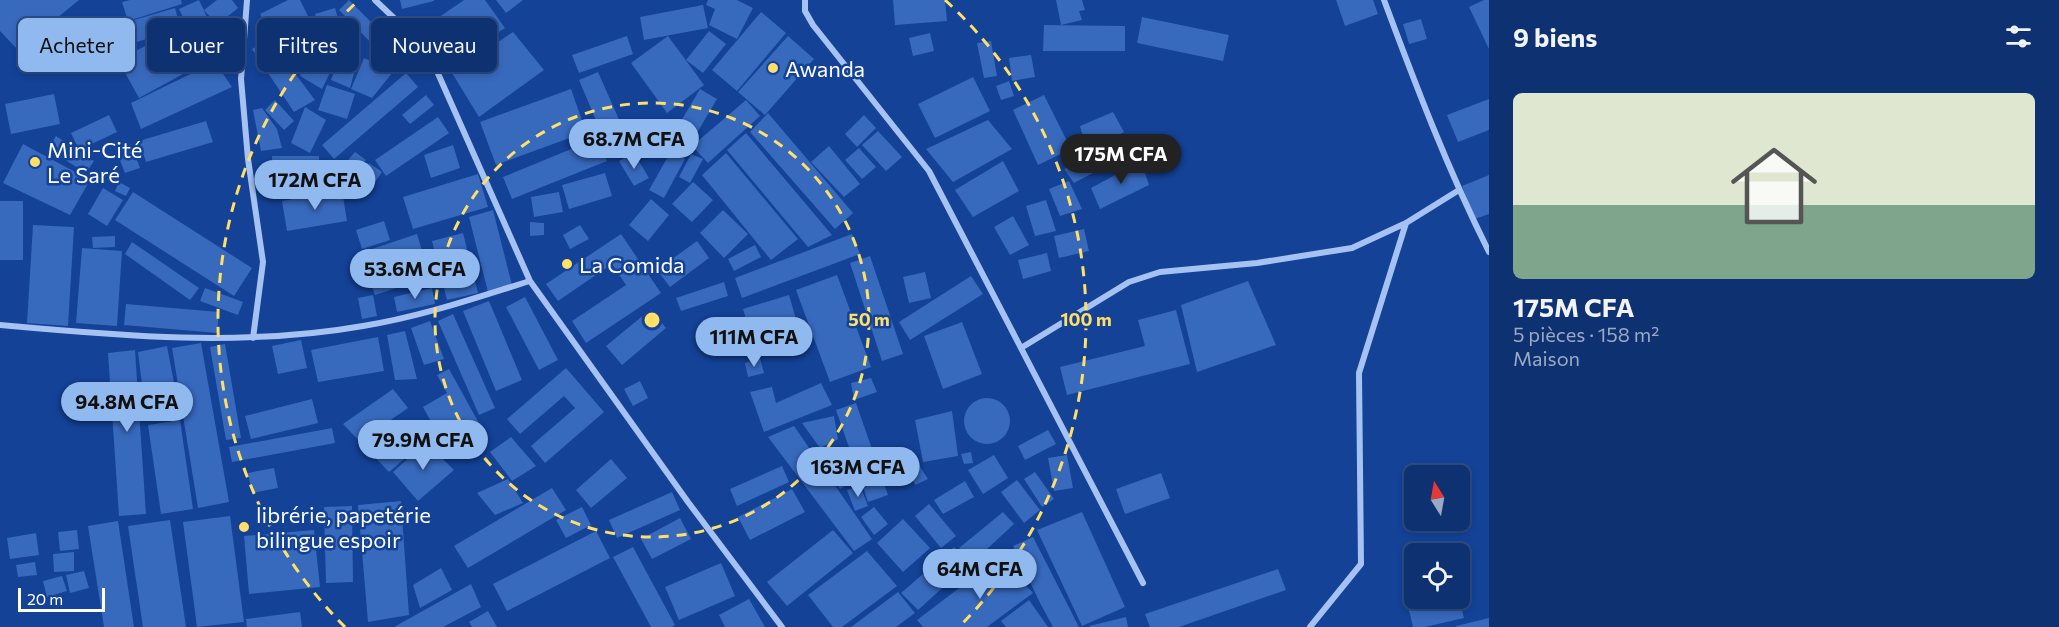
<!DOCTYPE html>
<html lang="fr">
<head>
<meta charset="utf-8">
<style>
	:root { --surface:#0e3271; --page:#1c3e79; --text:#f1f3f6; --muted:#9baac3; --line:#2e4d84; --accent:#90b9f0 }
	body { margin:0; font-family:Commissioner,sans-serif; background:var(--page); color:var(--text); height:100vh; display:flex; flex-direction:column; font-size:22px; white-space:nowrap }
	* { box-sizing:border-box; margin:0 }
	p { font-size:20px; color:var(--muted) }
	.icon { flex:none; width:33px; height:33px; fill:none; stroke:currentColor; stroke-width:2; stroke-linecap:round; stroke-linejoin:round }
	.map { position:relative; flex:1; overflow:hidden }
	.details { display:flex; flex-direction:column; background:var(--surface); width:570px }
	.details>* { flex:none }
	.top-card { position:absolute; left:18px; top:18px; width:570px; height:54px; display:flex; gap:12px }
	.needle { width:39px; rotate:349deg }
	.tools { position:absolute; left:1404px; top:465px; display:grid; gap:12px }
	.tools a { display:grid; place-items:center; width:66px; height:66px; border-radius:9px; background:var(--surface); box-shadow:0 3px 9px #0003,0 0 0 2px var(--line); font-size:30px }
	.scale { position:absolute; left:18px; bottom:15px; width:87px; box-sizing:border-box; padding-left:6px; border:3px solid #fff; border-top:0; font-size:16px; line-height:21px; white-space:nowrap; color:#fff; -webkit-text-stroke:4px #134297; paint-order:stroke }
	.price { position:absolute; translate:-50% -51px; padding:0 14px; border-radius:21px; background:var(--accent); color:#111; font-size:20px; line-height:39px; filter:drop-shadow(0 2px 3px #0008) }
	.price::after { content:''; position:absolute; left:50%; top:36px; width:18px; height:14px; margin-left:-9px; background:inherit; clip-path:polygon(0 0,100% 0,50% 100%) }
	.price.selected { background:#222; color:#fff }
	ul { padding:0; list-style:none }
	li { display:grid; align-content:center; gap:12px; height:318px; padding:0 24px }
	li+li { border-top:2px solid var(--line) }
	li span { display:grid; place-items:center; height:186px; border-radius:9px; color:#555 }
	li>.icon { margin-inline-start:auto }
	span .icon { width:108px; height:108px; fill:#fffc; stroke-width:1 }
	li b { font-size:26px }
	h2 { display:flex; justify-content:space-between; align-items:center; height:72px; padding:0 24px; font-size:26px }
	.chip { padding:0 21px; border-radius:9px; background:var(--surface); box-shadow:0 3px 9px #0003,0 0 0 2px var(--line); font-size:21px; line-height:54px }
	.chip.selected { background:var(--accent); color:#111 }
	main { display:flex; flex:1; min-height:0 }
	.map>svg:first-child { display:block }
	.building { fill:#3769bd }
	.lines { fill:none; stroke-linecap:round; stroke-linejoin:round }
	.street { stroke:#a5c2f3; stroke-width:6 }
	.ring { fill:none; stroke:#ffdf66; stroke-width:3; stroke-dasharray:10 8 }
	.poi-dot { fill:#ffdf66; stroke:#134297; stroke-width:2 }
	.labels { text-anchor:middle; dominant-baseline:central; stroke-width:5; stroke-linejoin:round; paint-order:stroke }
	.poi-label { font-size:22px; fill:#fff; stroke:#134297; text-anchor:start }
	.centre { fill:#ffdf66; stroke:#134297; stroke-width:3 }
	.ring-label { font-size:18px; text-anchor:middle; font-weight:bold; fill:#ffdf66; stroke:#134297; stroke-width:5; stroke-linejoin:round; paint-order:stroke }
</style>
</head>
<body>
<main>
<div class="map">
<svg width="1489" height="627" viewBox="0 0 1489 627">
	<rect width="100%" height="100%" fill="#134297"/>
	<path class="building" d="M0,0h79l-61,50 -18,-19z
		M130,0h51l1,4 -54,17 -6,-19z
		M199,0l22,47 -20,9 -22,-47z
		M217,0h15l6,8 -21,17 -13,-15z
		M288,0h12l10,20 -38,18 -12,-24z
		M349,0l24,24 5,-6 14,15 -16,15 -37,-38z
		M400,0h34v1l-32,8z
		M464,0h21l20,28 -53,35 -26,-37z
		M496,0h27l-17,13z
		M708,0h29l16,8 -16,31 -28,-14 6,-16 -9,-4z
		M893,0h52l2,21 -52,4z
		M1056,0h26l3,10 -6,1 3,9 -21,5z
		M1336,0h37l5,14 -33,12z
		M1484,0h5v49l-20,-42z
		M703,5l5,23 -64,12 -4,-23z
		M175,8l6,21 -65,19 -6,-21z
		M335,8l5,17 -20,6 -5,-17z
		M761,12l25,21 -49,58 -25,-21z
		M1142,17l87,18 -6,26 -86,-18z
		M1421,19l6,20 -18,5 -6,-20z
		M1044,25l81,1v25h-82z
		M74,27l12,11 -10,7 -12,-9z
		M313,28l10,21 -28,13 -9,-22z
		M709,31l17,13 -23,29 -17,-13z
		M513,32l31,38 -65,47 -27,-44z
		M930,33l4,18 -21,5 -4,-18z
		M627,36l6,18 -54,19 -7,-18z
		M668,36l36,49 -37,28 -36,-50z
		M788,36l26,23 -49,56 -27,-23z
		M163,37l20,37 -44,24 -21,-38z
		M269,39l46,61 -21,12 -42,-63z
		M388,40l13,14 -13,11 -13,-14z
		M991,41l6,35 -13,2 -7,-35z
		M109,42l2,13 -17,2 -2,-13z
		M82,46l3,21 -37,4 -2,-20z
		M323,51l15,5 -16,33 -22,-13 5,-14 15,2z
		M1031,55l4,22 -23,4 -3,-23z
		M364,58l29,14 -21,26 -21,-9z
		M215,62l17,25 -91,42 -10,-26z
		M337,63l18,7 -5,18 -19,-8z
		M598,72l31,70 -20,9 -30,-71z
		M406,73l12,14 -84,72 -12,-14z
		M973,77l17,34 -55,27 -17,-34z
		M1009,81l5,15 -13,4 -5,-14z
		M327,85l28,9 -8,25 -29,-9z
		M571,89l15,43 -90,33 -16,-43z
		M700,89l17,10 -32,54 -17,-10z
		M54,94l6,30 -49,10 -6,-30z
		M426,95l8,10 -24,19 -8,-9z
		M1044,95l27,54 -33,16 -25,-55z
		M1489,99v31l-31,12 -11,-27z
		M275,100l19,21 -10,9 -19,-20z
		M746,100l14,16 -52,47 -16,-17z
		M305,107l21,13 -16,33 -19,-10z
		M262,108l15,21 5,19 -21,3 -8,-41z
		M1113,112l11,20 -37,20 -7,-26z
		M768,113l85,100 -18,16 -85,-97z
		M109,115l8,17 -38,18 -8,-17z
		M864,115l12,13 -19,19 -12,-13z
		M438,117l11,16 -63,43 -11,-16z
		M988,120l24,29 -59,33 -27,-33z
		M206,121l7,21 -67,20 -7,-21z
		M878,131l24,26 -16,14 -24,-26z
		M746,133l86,102 -24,12 -81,-97z
		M56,136l38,25 -8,12 -38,-24z
		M598,138l9,23 -95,38 -9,-22z
		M1125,138l8,14 -59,31 -10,-14z
		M23,144l67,36 -20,35 -67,-32z
		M131,144l9,24 -15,5 -9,-23z
		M453,145l7,23 -29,10 -7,-23z
		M829,146l31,38 -16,13 -33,-35z
		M859,148l17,19 -14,12 -17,-19z
		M671,151l14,8 -21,39 -15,-8z
		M355,152l11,8 -11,14 -11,-9z
		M634,153l15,25 -15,8 -15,-25z
		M726,153l72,86 -27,21 -69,-85z
		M691,154l12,5 -13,24 -11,-6z
		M272,156h47l1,30 -47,1z
		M1003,161l16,30 -46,26 -18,-27z
		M1141,161l8,24 -49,24 -9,-21z
		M369,163l13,9 -9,13 -13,-9z
		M605,173l7,23 -43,13 -7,-24z
		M478,174l10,33 -75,22 -10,-32z
		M1489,175v39l-14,5 -13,-33z
		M1069,181l13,28 -22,7 -11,-27z
		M119,182l11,6 -4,8 -11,-5z
		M693,182l20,18 -21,22 -20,-18z
		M103,188l20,12 -16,26 -19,-12z
		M342,190l5,31 -60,10 -5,-30z
		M133,192l119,76 -18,28 -119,-76z
		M559,192l4,20 -29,5 -3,-20z
		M651,199l18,16 -21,26 -19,-16z
		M1046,200l10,31 -21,5 -9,-30z
		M0,201h23v59h-23z
		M493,210l19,75 -24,7 -19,-75z
		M723,210l25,24 -24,24 -24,-25z
		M1013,216l16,29 -19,10 -16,-28z
		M384,221l6,19 -28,9 -6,-19z
		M530,222l14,1v12l-14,1z
		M33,225l41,2 -6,99 -41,-3z
		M580,225l9,14 -19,10 -7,-14z
		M1084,229l5,22 -30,7 -5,-22z
		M463,233l15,60 -31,7 -15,-59z
		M417,234l13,43 -55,18 -15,-42z
		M621,234l40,59 -75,50 -14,-22 54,-36 -14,-21 -54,37 -12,-17z
		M852,234l8,20 -118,44 -7,-20z
		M115,236v11l-22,1 -1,-11z
		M697,241l12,17 -39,29 -13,-17z
		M132,242l67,46 -9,12 -65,-46z
		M755,245l6,12 -27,14 -6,-12z
		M82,248l40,3 -5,75 -41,-3z
		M1047,253l4,18 -28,8 -5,-19z
		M870,256l33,98 -21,7 -32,-98z
		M925,272l6,26 -22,5 -6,-26z
		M837,275l34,92 -41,15 -34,-92z
		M971,276l12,18 -73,46 -11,-18z
		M1248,281l28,64 -79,27 -16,-67z
		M724,282l4,14 -47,15 -5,-13z
		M205,288l38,14 -5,13 -38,-14z
		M432,288l3,16 -38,8 -3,-15z
		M373,295l4,21 -15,3 -4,-21z
		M789,295l13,45 -46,13 -13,-44z
		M525,297l33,63 -19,10 -33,-63z
		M489,301l33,79 -26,11 -33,-80z
		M126,304l93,8 -2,21 -93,-8z
		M651,309l15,19 -44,37 -16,-19z
		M1176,310l14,54 -123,31 -7,-28 85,-21 -7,-26z
		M453,314l42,94 -16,7 -41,-94z
		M430,321l14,38 -20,6 -13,-37z
		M962,322l20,52 -39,15 -19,-53z
		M405,331l12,48 -22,1 -8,-45z
		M378,337l6,34 -66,11 -7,-32z
		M301,340l6,28 -29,6 -6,-28z
		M201,343l28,159 -31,6 -26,-160z
		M225,344l16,94 -15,2 -16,-93z
		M167,346l11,58 -33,6 -7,-58z
		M135,350l11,164 -27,2 -11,-163z
		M760,358l4,15 -16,4 -3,-14z
		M566,368l38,44 -59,51 -14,-17 44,-38 -11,-12 -44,38 -13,-15z
		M449,369l31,56 -36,20 -21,-38 24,-14 -10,-18z
		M871,378l6,14 -23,8 -3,-17z
		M640,381l8,17 -15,8 -9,-17z
		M821,383l11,22 -68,27 -14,-40 22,-5 4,16z
		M393,389l15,19 -26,18 26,30 -19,16 -46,-48z
		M964 421a23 23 0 1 1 46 0a23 23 0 1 1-46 0Z
		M312,399l6,24 -67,16 -6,-23z
		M856,403l32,92 -20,7 -32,-92z
		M952,411l6,45 -35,6 -8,-42z
		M834,416l4,23 -18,9 -18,-25z
		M180,420l13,89 -32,5 -13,-89z
		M794,426l78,113 -18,12 -86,-114z
		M332,428l3,15 -103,19 -3,-15z
		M1048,430l8,14 -31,16 -7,-14z
		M511,437l25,29 -24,15 -22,-29z
		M426,442l28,28 -36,31 -25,-29z
		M971,452l2,11 -9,1 -3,-10z
		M994,455l14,23 -25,16 -15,-24z
		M1067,455l6,33 -19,3 -6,-33z
		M611,459l16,19 -36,30 -15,-18z
		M848,459l10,19 -18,11 -11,-19z
		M917,462l11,17 -13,6 -7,-19z
		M782,466l7,16 -52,24 -7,-17z
		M274,468l4,20 -26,5 -4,-20z
		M1035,472l19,27 -12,8 -18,-28z
		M1161,473l9,25 -45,16 -9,-25z
		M508,479l15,24 -28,12 -18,-22z
		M1017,480l23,30 -16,13 -23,-31z
		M965,481l9,16 -31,17 -9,-14z
		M860,485l8,21 -13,5 -8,-21z
		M552,488l14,22 -98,58 -14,-22z
		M792,489l13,23 -55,28 -12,-23z
		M672,492l8,18 -63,28 -8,-18z
		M401,501l8,114 -41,7 -10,-117z
		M929,504l27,32 -15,12 -26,-32z
		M352,506l1,76 -27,1 -2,-76z
		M582,507l9,18 -25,13 -10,-18z
		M874,507l14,17 -14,11 -13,-18z
		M1003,512l11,12 -41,38 -14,-14z
		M1082,512l43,95 -43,19 -45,-96z
		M230,516l14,106 -47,5 -14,-105z
		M680,518l11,21 -39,20 -11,-20z
		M903,519l27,29 -27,24 -26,-29z
		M170,520l16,107h-43l-15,-101z
		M118,521l16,106h-30l-16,-101z
		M77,530l2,19 -19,2 -2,-19z
		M314,530l6,57 -71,7 -5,-58z
		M833,530l20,23 -66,53 -20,-24z
		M596,531l14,27 -103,53 -14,-27z
		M36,533l3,22 -29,4 -3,-21z
		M1033,537l46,90h-26l-14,-26 -26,-55z
		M633,547l42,78 -3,2h-21l-38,-70z
		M954,547l16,16 -52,47 -17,-17z
		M867,551l30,35 -55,41h-9l-25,-32z
		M74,552v19l-20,1 -1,-18z
		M1000,557l33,36 -46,34h-64l-6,-7z
		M35,562l2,13 -19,2 -2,-12z
		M721,563l14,33 -56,24 -14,-33z
		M441,568l11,22 -32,18 -7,-23z
		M1278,569l8,21 -107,37h-29l-5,-13z
		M84,571l5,17 -19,5 -4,-18z
		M62,576l5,15 -20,6 -4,-16z
		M471,584l10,23 -38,20h-49z
		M1414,586v12h45l5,20 -39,9h-12l-9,-39z
		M898,592l17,21 -19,14h-45z
		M749,599l16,28h-40l-6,-12z
		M1029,600l19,27h-42l-5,-6z
		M488,611l9,16h-25l-3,-5z
		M300,612l2,15h-55l-1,-8z
		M1126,617l2,10h-38l-1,-1z
		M1489,618v9h-33v-1z"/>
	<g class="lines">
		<path class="street" d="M247,0l-6,79 7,80 15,103 -10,76
			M375,0l42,40 15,20 98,221 158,221 94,125
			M805,0v11l8,14 116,146 214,412
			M1384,0c32,86 64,170 105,252
			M0,325c120,11 244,22 363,1 57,-9 112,-28 167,-45
			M1021,348l108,-66 31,-10 97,-9 95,-15 54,-25 53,-33
			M1310,627l51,-63 -2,-191 47,-150"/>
	</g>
	<g class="ring">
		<circle cx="652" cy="320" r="217"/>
		<path d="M345 627A434 434 0 0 1 359 0M945 0A434 434 0 0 1 959 627"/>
	</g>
	<g class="poi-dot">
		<circle cx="773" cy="68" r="6"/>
		<circle cx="35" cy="162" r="6"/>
		<circle cx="567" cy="264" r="6"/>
		<circle cx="244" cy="527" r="6"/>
	</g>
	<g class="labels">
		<g class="poi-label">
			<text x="785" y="68">Awanda</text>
			<text x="47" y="149">Mini-Cité<tspan x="47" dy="25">Le Saré</tspan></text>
			<text x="579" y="264">La Comida</text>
			<text x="256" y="514">librérie, papetérie<tspan x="256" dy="25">bilingue espoir</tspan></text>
		</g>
	</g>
	<circle cx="652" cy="320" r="9" class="centre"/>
	<g class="ring-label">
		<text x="869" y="326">50 m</text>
		<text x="1086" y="326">100 m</text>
	</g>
</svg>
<div class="tools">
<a><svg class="needle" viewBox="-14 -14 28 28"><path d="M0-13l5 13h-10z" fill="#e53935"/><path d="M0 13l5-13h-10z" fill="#9baac3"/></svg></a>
<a><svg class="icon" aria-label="locate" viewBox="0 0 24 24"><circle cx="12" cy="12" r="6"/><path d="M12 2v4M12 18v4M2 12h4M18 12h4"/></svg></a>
</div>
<div class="scale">20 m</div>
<b class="price" style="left:634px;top:170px">68.7M CFA</b>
<b class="price selected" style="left:1121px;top:185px">175M CFA</b>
<b class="price" style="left:315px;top:211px">172M CFA</b>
<b class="price" style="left:415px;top:300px">53.6M CFA</b>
<b class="price" style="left:754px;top:368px">111M CFA</b>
<b class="price" style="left:127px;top:433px">94.8M CFA</b>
<b class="price" style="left:423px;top:471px">79.9M CFA</b>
<b class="price" style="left:858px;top:498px">163M CFA</b>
<b class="price" style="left:980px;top:600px">64M CFA</b>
<div class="top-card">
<a class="chip selected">Acheter</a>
<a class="chip">Louer</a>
<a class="chip">Filtres</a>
<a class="chip">Nouveau</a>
</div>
</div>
<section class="details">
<h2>9 biens<svg class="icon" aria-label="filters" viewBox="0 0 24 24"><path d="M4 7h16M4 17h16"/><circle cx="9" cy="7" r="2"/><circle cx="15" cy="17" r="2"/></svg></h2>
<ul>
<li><span style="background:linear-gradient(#dfe7d0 60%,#7fa58c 0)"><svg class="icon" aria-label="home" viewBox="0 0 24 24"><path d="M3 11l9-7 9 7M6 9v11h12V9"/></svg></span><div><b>175M CFA</b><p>5 pièces · 158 m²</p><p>Maison</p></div></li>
</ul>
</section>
</main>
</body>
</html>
